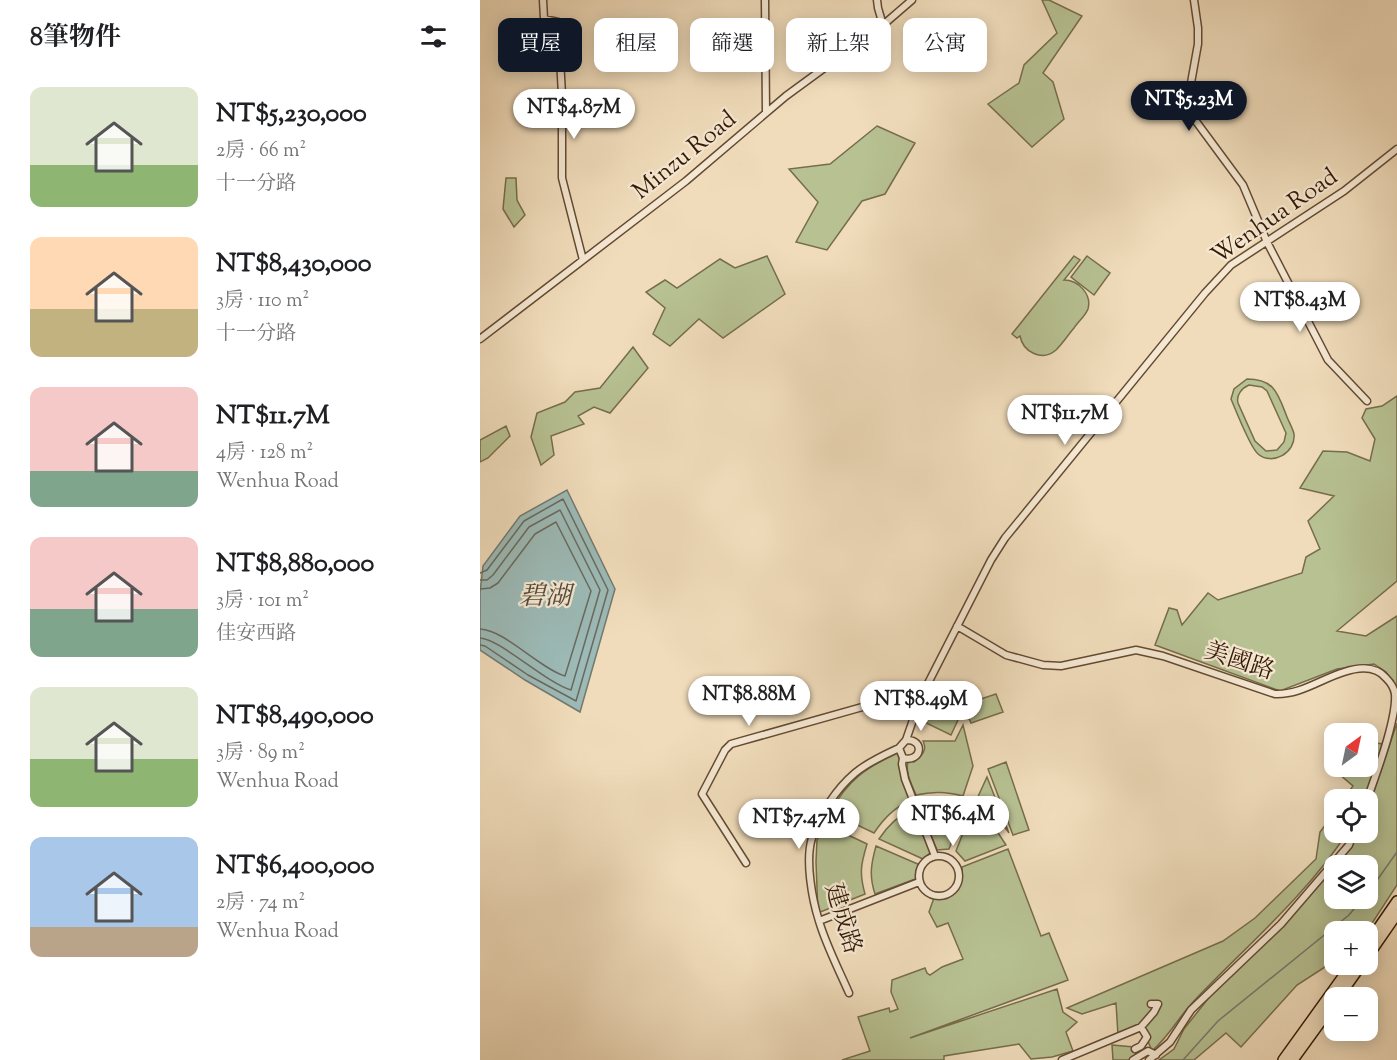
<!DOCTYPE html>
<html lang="zh-TW">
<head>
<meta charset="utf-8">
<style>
	:root { --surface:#fff; --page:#f6f6f6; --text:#202124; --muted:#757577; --accent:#111827 }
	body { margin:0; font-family:"Sorts Mill Goudy","Noto Serif TC",serif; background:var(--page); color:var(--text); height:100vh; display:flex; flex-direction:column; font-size:22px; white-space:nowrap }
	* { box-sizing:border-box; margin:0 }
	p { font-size:20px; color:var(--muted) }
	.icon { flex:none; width:33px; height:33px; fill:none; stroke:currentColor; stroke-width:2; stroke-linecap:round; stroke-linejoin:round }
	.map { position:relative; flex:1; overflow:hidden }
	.drawer { display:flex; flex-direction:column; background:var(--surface); width:480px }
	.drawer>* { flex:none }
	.banner { position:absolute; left:18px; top:18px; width:570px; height:54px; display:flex; gap:12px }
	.needle { width:39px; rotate:33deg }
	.tools { position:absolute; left:844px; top:723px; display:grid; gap:12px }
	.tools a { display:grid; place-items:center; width:54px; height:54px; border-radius:12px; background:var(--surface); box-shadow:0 3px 15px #0003; font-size:30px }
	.price { position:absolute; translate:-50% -51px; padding:0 14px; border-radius:21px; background:#fff; color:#222; font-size:20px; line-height:39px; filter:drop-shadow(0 2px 3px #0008) }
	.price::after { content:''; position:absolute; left:50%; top:36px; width:18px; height:14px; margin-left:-9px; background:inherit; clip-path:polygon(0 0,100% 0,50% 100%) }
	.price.active { background:var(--accent); color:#fff }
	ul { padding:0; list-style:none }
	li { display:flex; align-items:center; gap:18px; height:150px; padding:0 30px }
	li span { display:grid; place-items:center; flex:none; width:168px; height:120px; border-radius:12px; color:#555 }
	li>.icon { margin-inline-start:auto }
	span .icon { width:72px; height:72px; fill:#fffc; stroke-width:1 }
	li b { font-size:26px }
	h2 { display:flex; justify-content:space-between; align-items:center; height:72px; padding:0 30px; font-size:26px }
	.chip { padding:0 21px; border-radius:12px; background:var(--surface); box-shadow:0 3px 15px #0003; font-size:21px; line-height:54px }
	.chip.active { background:var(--accent); color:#fff }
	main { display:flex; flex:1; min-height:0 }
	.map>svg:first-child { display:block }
	.green { fill:#b7c192; stroke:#766d4c; stroke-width:1.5; fill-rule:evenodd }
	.water { fill:#9cbab7; stroke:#737a70; stroke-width:1.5 }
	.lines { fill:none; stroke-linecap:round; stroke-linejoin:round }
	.shore { stroke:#686a5e; stroke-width:1.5 }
	.stream { stroke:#737a70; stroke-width:1.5 }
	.street-casing { stroke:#644a32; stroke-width:9 }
	.primary-casing { stroke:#351905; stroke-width:12 }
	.street { stroke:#f5e8d3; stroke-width:6 }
	.primary { stroke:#f0dcbb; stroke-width:9 }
	.labels { text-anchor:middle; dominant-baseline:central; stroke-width:4.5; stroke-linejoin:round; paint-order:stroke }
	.street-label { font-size:24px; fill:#351905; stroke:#f5e8d3 }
	.water-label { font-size:26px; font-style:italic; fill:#54493a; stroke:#f5e8d3 }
</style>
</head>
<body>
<main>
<section class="drawer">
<h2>8筆物件<svg class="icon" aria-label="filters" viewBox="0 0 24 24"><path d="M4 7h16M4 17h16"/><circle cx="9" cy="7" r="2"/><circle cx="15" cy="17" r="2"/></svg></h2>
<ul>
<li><span style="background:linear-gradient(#dfe7d0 65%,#8fb573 0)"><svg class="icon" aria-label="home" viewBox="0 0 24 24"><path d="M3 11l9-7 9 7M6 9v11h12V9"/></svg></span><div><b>NT$5,230,000</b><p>2房 · 66 m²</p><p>十一分路</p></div></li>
<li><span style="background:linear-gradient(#ffd9b3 60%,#c2b280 0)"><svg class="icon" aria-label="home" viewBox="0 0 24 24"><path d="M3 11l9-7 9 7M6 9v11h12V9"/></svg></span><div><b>NT$8,430,000</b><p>3房 · 110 m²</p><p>十一分路</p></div></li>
<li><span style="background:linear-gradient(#f6c9c9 70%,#7fa58c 0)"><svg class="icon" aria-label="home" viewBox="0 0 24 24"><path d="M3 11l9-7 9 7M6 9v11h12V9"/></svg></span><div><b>NT$11.7M</b><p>4房 · 128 m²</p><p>Wenhua Road</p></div></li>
<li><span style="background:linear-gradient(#f6c9c9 60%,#7fa58c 0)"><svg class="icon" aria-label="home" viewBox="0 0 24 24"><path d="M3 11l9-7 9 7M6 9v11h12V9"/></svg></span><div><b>NT$8,880,000</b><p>3房 · 101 m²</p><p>佳安西路</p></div></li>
<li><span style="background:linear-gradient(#dfe7d0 60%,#8fb573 0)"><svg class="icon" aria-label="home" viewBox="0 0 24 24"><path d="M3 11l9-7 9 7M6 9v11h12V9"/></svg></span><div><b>NT$8,490,000</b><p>3房 · 89 m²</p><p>Wenhua Road</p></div></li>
<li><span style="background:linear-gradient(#a9c7e8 75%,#b9a48a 0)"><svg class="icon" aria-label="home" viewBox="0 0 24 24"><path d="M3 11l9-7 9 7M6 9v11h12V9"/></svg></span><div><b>NT$6,400,000</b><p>2房 · 74 m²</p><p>Wenhua Road</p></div></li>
</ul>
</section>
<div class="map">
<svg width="917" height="1060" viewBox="0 0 917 1060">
	<rect width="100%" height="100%" fill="#f0dcbb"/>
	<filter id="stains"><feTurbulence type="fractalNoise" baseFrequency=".00333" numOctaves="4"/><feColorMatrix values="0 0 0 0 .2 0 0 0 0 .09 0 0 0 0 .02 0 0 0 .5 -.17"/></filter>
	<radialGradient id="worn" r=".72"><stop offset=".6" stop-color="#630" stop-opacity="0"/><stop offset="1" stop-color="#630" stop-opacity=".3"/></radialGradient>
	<path class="green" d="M562,0h7l33,16 -39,57 10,9 11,37 -32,28 -44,-43 31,-21 5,-18 33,-32z
		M397,126l38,17 -30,51 -23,7 -35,49 -31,-8 22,-40 -29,-33 41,-5z
		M26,178h10l1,22 8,15 -11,12 -11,-18z
		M287,256l18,38 -62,44 -24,-19 -29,27 -17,-12 12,-26 -19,-16 19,-12 12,8 43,-29 15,9z
		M594,256l6,4 -16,20c14,0 28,14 24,29 -2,6 -10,13 -14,19 -6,7 -11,15 -18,22 -14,12 -33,2 -36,-14l-3,2 -5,-4z
		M607,256l23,17 -16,22 -23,-18z
		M153,347l15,21 -38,45 -16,-6 -16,9 6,8 -33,12 3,19 -13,10 -10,-28 6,-24 28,-11 10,-10 25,-4z
		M767,379c28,0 31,15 40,38 2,5 6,12 7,17 2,19 -22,32 -36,20 -8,-7 -22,-43 -27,-55l3,-10zM769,385l13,2 5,4 19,42 -2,9 -7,8 -11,1 -11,-10 -17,-38c-2,-8 4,-15 11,-18z
		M917,396v185l-60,50 29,5 31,-20v72l-11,-16 -12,-8 -37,5 -57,22 -125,-46 14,-37 8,2 5,15 26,-32 10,7 84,-27 4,-16 14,-8 -12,-28 26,-25 -34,-8 23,-37 24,1 23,9 5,-22 -13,-21 4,-9 16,-3z
		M26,426l4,10 -22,22 -8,4v-22z
		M457,690l29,14 30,-10 7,18 -32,11 -7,-16 -13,28 -29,-14z
		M917,723v162l-30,46 -32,1v32l9,1 -6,9 -10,-9 -31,20 -56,62 -15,-14 -32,27h-35l15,-11 10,-20 27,-34 112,-115 31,-47 14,-1v-23zM855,866h33v32h-33z
		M483,725l10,41 -10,30c-17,-4 -29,-5 -47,-1 -4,-10 -11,-22 -8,-34l6,1c7,-6 14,-11 9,-21h32z
		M855,738v28h33v-18l7,-5 9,1 -20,55h-20l9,-13 -27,-23z
		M420,752l11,48c-17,8 -27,18 -37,33l-44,-21c19,-33 35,-44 70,-60z
		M526,762l23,68 -16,5 -25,-66z
		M507,777l22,56 -14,-19 -19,-13z
		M455,802l30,4 -16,43 -12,1 -18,-44z
		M433,808l18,44 -8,7 -44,-20c9,-14 19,-23 34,-31z
		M492,810l19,12 15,23 -41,16 -9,-10z
		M855,812v20l12,1c-42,64 -102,114 -154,169 -15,16 -23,33 -41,49l-9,-22 -25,6 -2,-32 -34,11 -15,-6 156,-67 32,-23 61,-59 4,-27z
		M345,824l42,20c-6,20 -8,29 -2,50l-47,19 -2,-51 1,-22z
		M396,846l44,19 -2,13 -43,16c-6,-18 -4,-30 1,-48z
		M528,849l33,87 8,-3 19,47 -158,58 147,-49 6,23 14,10 -11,10 7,19 -21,6 -21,2 -12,-15 -75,12v4h-102l28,-9 -12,-34 31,-9 1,4 8,-3 -7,-17 1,-12 33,-12 2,5 3,2 12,-8 21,-8 -15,-36 -11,4 -8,-15 7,-20c17,3 27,-8 26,-25z
		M632,1045l22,2 11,8 -5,5h-27z"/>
	<path class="water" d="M87,490l48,99 -35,123 -55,-32 -45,-30v-57l3,-27 37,-50z"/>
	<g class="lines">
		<path class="shore" d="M0,573l7,-3 37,-49 39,-22 45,91 -32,111 -48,-26 -43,-29 -5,-1
			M0,580h7l6,-5 36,-48 31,-17 40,80 -29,100c-26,-8 -71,-51 -91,-52
			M0,589l10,-1 8,-5 37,-49 21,-12 35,69 -26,85c-26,-8 -60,-46 -85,-47"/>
		<path class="stream" d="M888,893l29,-41
			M703,1060l35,-39 131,-106 14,-17"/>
		<defs>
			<path id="street" d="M63,0l1,19 14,3 4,73v83l21,82
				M285,0l1,113
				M397,0l1,8 5,17
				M714,0l4,28v16l-11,61 8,15 48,65 24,57 61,118 39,41
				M0,339l206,-158 100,-85 97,-71 29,-25
				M477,626l49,29 37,10 18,1 75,-16 27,6 112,38c25,1 46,-15 69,-22 15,-5 32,-6 42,6 5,5 8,9 9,16 2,25 -19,80 -28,106
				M426,740l15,-43 70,-137 14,-22 200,-245 26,-28 113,-74 53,-42
				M423,758c19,5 22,-19 3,-18l-7,8 4,10 -1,6 3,15 30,77
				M439 876a20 20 0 1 1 40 0a20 20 0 1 1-40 0Z
				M266,863l-44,-69 23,-44 6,-6 181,-51 9,4
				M339,921l100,-39
				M369,993c-10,-23 -23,-48 -30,-72 -7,-22 -14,-61 -7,-83 8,-24 24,-49 43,-65 13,-11 29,-18 44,-25
				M661,1027l13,-15 4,-8h-7
				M582,1060l79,-33 6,10 -6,9 -6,3
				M653,1060l15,-9 8,4
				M669,1060l21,-18 21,-32 90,-86 68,-79 5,-13"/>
			<path id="primary" d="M888,943l29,-42
				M888,956l29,-42
				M858,998l24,-34
				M803,1060l69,-96
				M813,1060l42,-58"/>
		</defs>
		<use href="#street" class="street-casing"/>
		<use href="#primary" class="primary-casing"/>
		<use href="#street" class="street"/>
		<use href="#primary" class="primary"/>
	</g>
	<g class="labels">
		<g class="street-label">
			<text transform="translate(205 156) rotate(-39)">Minzu Road</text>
			<text transform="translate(795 217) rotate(-35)">Wenhua Road</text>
			<text transform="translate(759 662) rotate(18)">美國路</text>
			<text transform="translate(362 919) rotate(73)">建成路</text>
		</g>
		<g class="water-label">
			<text x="65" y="597">碧湖</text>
		</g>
	</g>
	<rect width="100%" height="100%" filter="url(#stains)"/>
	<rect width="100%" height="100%" fill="url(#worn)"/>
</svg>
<div class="tools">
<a><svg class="needle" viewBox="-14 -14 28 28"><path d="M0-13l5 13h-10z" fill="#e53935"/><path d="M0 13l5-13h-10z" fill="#757577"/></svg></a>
<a><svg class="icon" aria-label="locate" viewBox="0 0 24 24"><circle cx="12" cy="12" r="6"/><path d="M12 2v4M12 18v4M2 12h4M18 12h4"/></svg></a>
<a><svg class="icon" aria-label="layers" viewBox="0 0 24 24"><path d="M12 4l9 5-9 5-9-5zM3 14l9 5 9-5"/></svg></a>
<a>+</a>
<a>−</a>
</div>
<b class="price active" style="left:709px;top:132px">NT$5.23M</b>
<b class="price" style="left:94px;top:140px">NT$4.87M</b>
<b class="price" style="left:820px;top:333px">NT$8.43M</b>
<b class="price" style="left:585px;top:446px">NT$11.7M</b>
<b class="price" style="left:269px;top:727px">NT$8.88M</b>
<b class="price" style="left:441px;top:732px">NT$8.49M</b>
<b class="price" style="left:473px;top:847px">NT$6.4M</b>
<b class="price" style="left:319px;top:850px">NT$7.47M</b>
<div class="banner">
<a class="chip active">買屋</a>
<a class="chip">租屋</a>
<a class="chip">篩選</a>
<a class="chip">新上架</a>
<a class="chip">公寓</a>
</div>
</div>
</main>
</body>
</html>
